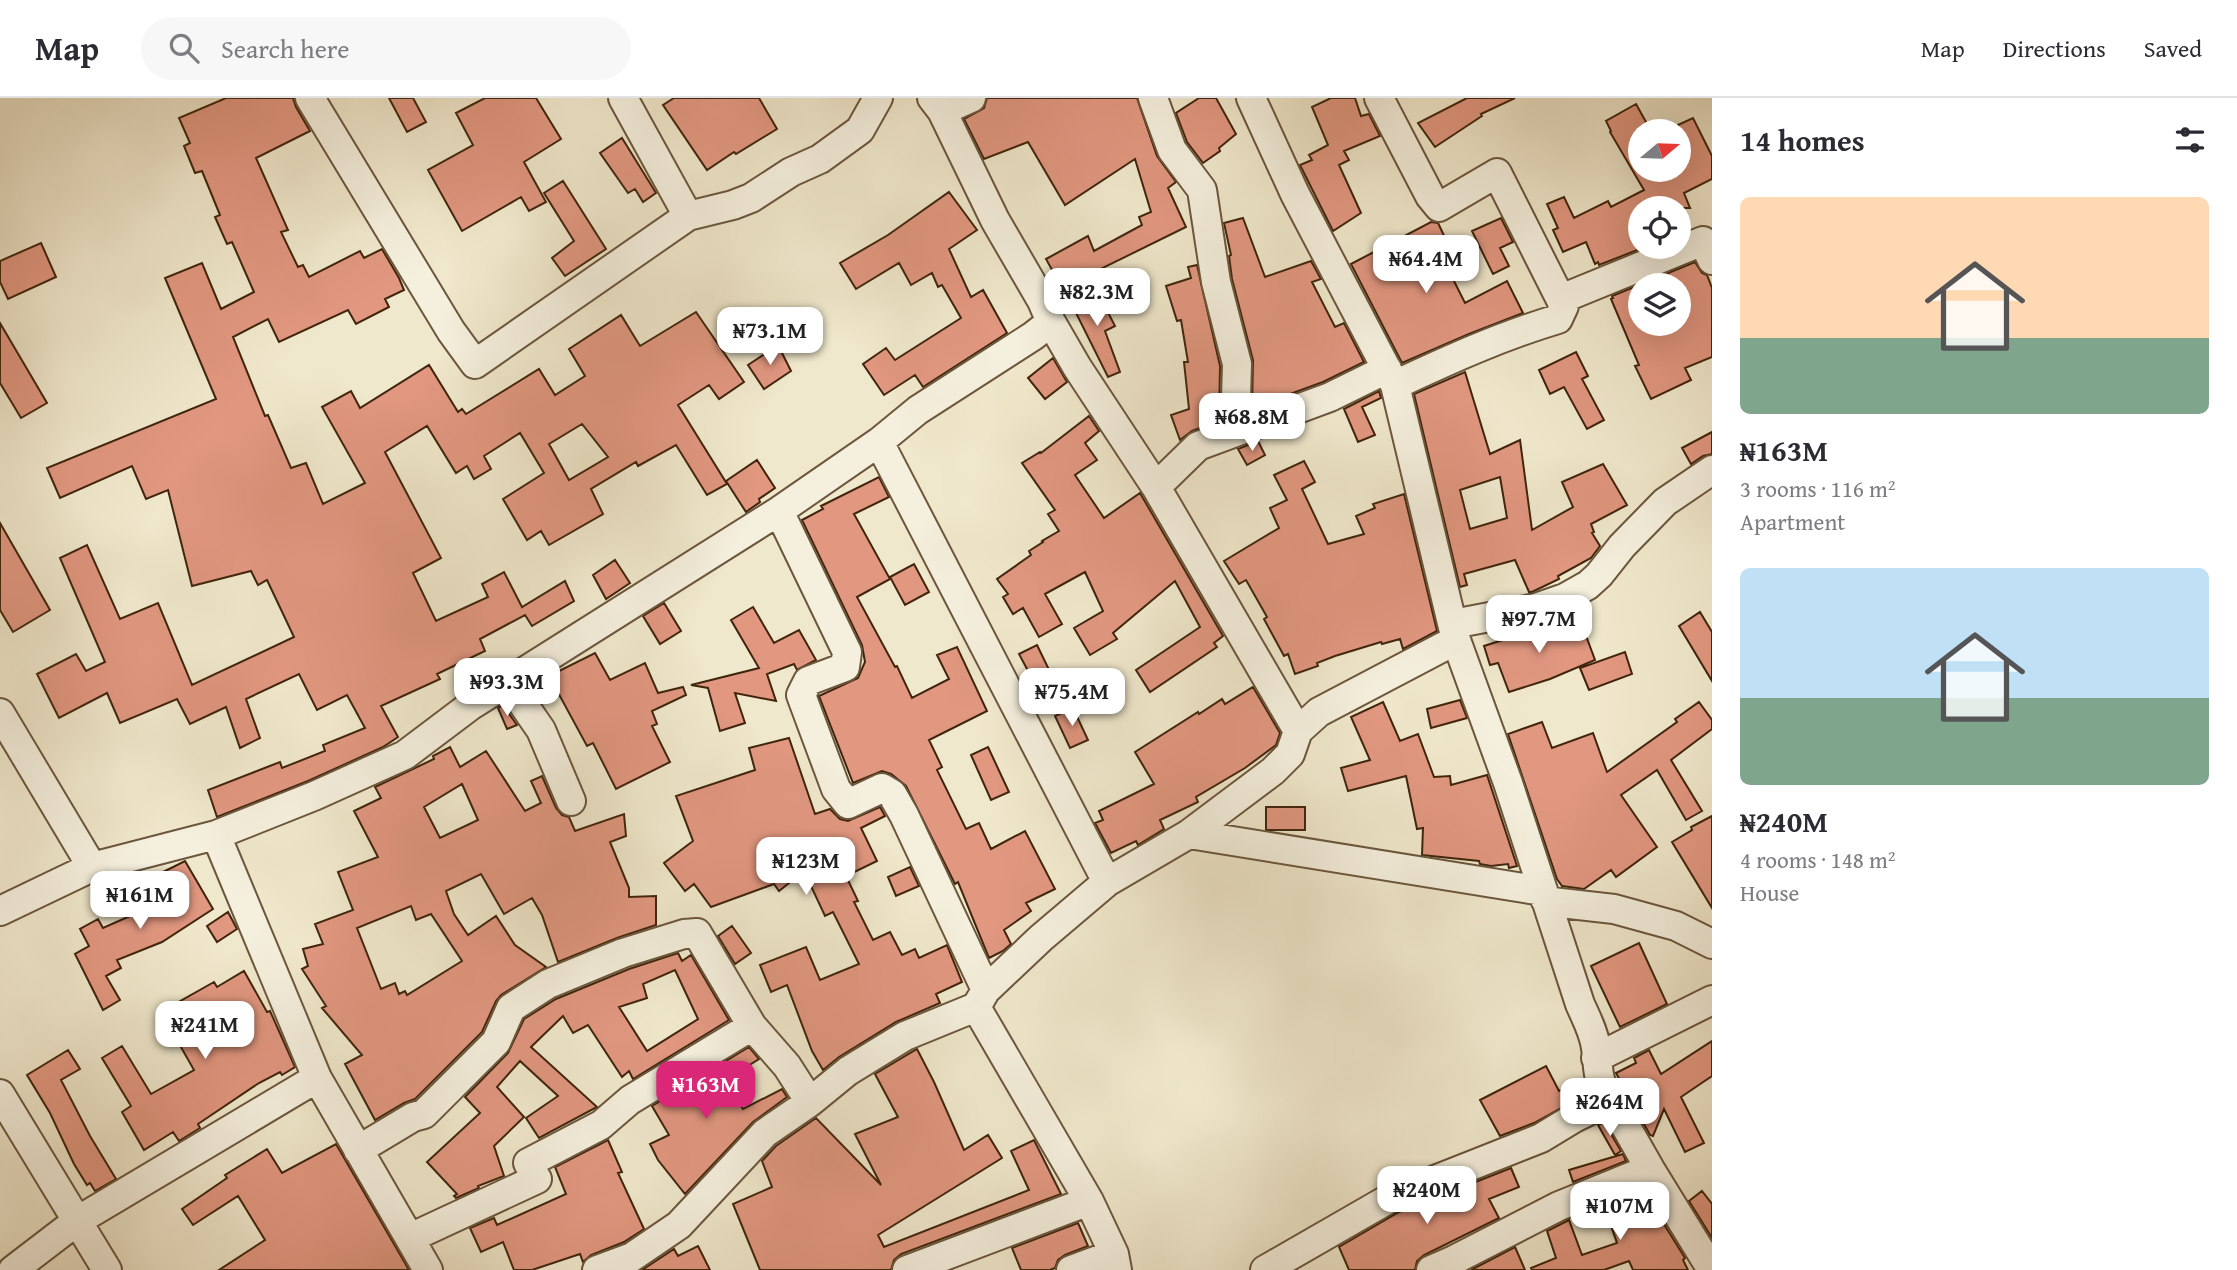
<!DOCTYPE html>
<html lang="en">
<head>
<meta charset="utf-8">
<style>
	:root { --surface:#fff; --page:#f7f7f7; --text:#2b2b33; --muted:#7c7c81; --line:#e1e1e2; --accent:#db2777 }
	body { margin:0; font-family:"Gentium Book Plus",serif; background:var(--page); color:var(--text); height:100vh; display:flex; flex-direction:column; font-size:26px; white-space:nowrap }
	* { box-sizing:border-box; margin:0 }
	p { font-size:23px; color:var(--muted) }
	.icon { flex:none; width:38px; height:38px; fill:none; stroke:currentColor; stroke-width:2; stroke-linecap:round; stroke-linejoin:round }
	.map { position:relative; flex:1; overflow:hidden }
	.details { display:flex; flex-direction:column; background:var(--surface); width:525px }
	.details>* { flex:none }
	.needle { width:46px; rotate:71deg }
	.fabs { position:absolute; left:1628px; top:21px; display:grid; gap:14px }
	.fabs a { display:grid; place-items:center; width:63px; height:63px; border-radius:50%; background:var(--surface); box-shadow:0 7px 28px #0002; font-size:35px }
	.price { position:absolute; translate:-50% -60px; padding:0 16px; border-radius:14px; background:#fff; color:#222; font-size:23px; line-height:46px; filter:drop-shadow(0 2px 4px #0008) }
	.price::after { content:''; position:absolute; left:50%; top:42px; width:21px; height:16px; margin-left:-10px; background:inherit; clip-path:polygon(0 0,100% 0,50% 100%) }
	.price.on { background:var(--accent); color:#fff }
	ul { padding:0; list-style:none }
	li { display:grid; align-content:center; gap:14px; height:371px; padding:0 28px }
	li span { display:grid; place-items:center; height:217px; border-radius:10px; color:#555 }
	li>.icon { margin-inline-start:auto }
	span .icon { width:126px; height:126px; fill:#fffc; stroke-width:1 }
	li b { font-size:30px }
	h2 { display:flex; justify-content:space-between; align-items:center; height:84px; padding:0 28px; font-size:30px }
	header { display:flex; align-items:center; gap:42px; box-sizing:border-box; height:98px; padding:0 35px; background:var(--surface); border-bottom:2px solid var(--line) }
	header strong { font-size:33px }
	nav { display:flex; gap:38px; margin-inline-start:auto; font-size:24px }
	.search { width:490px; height:63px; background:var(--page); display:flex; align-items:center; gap:18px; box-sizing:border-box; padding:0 24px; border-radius:38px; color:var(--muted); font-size:26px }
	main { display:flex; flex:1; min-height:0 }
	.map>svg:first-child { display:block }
	.building { fill:#e19780; stroke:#40250c; stroke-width:2; fill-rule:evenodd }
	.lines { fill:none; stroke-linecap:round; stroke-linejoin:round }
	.minor-casing { stroke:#6c563c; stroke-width:32 }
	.minor { stroke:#f5f0de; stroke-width:28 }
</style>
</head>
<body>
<header>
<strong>Map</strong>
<div class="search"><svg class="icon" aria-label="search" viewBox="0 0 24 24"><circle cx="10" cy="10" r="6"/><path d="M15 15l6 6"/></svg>Search here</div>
<nav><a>Map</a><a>Directions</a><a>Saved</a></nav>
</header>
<main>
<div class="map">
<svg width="1712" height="1172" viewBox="0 0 1712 1172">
	<rect width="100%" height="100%" fill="#f0e8cc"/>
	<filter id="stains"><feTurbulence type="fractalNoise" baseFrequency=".00286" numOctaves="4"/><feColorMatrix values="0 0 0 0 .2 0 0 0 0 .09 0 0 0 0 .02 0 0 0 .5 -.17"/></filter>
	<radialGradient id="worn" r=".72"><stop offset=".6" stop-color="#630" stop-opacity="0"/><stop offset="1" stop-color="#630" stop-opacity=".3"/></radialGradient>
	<path class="building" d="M226,0h67l3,9 14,24 -54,27 32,72 -7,2 17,35 5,-2 6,12 51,-26 4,7 18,-9 17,29 5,12 -19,9 4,8 -33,17 -8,-14 -69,32 -11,-23 -35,18 32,79 3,-1 23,53 15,-5 17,41 42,-21 -43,-76 29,-16 9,17 69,-43 29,47 4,-3 4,5 73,-45 16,26 30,-19 -16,-27 52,-34 19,31 56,-34 48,70 -25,17 -10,-14 -31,20 49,79 -20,11 -31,-50 -38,21 -2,-4 -45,27 12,25 -54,31 -8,-14 -14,9 -24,-41 41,-26 -24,-40 -36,23 7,13 -17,10 -7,-13 -11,7 -29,-47 -42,26 56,106 -28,15 23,48 52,-24 -6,-13 22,-12 18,35 43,-26 9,20 -42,25 -7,-11 -45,24 5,12 -48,23 3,5 -59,27 17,31 -15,10 -75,34 -91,36 -9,-27 72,-28 2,6 43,-17 -2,-6 42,-17 -18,-33 -30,15 -18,-36 -53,25 14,39 -20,10 -14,-41 -36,17 -13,-25 -57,24 -13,-30 -48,25 -22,-44 39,-20 10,17 19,-9 -45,-104 27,-13 33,74 38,-16 34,82 102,-48 -27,-57 -9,5 -7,-14 -59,15 -24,-96 -22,9 -14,-33 -72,32 -13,-30 169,-69 -51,-121 37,-15 19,46 33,-17 -22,-50 -5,2 -12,-27 5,-2 -18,-44 -7,2 -11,-27 6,-3 -11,-25zM582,326l26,33 -39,23 -20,-36z
		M389,0h24l13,24 -19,10z
		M485,0h51l25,41 -37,23 22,40 -17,9 -8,-14 -59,34 -34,-61 45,-25 -17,-32z
		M674,0h85l18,31 -41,25 -2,-2 -27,18 -44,-65z
		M987,0h150l20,58 19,26 -8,6 18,39 -124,61 -16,-29 42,-23 6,15 48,-26 -3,-8 12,-5 -16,-53 -70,46 -37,-63 -44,17 -20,-40 20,-11z
		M1199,0h17l20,36 -17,14 1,3 -17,12 -16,-21 -11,-29z
		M1331,0h24l6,18 8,-2 11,22 -36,15 5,9 -10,5 22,48 -28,18 -33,-66 12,-5 -3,-5 19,-10 -16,-38z
		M1467,0h48l-34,16 1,2 -47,31 -17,-24z
		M1636,6l15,27h-11v39h38v-45l15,-7 19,38v23l-28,14 6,15h-50v39h5l-46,18 -1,-3 -3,2 -9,-22 -23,10 -10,-22 5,-2 -11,-24 17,-7 10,21 34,-17 3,6 33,-17 -34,-58 1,-1 -5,-10z
		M622,40l34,55 -13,9 -8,-13 -7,4 -28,-40z
		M563,83l43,68 -41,27 -13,-18 22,-17 -30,-48z
		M949,94l28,38 -28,19 22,48 12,-7 24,43 -84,54 -8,-12 -31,20 -21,-31 23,-16 9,12 66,-42 -19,-33 -4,2 -6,-14 -21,12 -12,-22 -43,26 -16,-26 48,-28z
		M1678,111l9,21 -9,3z
		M1243,120l22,59 46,-16 10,18 -9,3 23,45 9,-4 20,39 -41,20 -71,26 1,-48 -21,-81 -3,-23 2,-1 -7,-32z
		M1501,120l12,24 -13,6 9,18 -16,8 -21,-43z
		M1431,124l7,1 11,23 -10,5 26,52 42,-22 16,32 -54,21 -67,29 -51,-99z
		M41,145l15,34 -48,22 -8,-17v-21z
		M1695,164l7,11 5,2 5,13v69l-27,11 6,12 -40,19 -16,-33 4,-1 -28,-66 2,-1 -1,-2zM1640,187h38v39h-38z
		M1197,167l23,101 -1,55 -27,10 -12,9 -9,-25 18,-6 -5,-47h4l-7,-42 -4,1 -11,-35 25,-8 -3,-11z
		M1097,193l18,35 -10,5 15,41 -12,5 -39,-78z
		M0,225l47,80 -26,15 -21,-35z
		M778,247l13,26 -27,18 -16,-24z
		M1576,254l12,24 -6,3 22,41 -17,9 -23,-42 -14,7 -11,-24z
		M1053,260l14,24 -22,17 -17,-21z
		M1465,274l25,82 30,-14 12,90 41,-23 -11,-25 41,-18 24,41 -36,19 3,8 -2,1 8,13 -9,12 -33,18 1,3 -27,13h-3l-14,-32 -51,14 3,11 -7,2 -46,-193zM1500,379l7,41 -37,11 -10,-39z
		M1379,293l2,7 -19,9 13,28 -17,7 -14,-33z
		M1089,318l10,15 -14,12 12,17 -22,15 29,43 36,-25 83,143 -9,7 3,4 -67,45 -14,-22 64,-43 -25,-46 -62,52 4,6 -27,16 -16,-27 29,-17 -18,-39 -40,22 17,30 -23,13 -16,-29 -10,6 -10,-17 5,-3 -11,-15 34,-24 -2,-4 14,-9 -1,-1 17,-10 -11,-17 7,-4 -33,-47 18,-11 1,1z
		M1712,334v22l-9,2 -12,8 -9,-16z
		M1258,343l7,14 -18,10 -9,-16z
		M757,362l18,28 -16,11 1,3 -14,10 -20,-31z
		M1304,363l11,21 -13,7 26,55 36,-10 -8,-18 19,-8 -2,-4 31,-10 33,137 -34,18 -3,-10 -18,5 -1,-2 -46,14 -18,7 1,3 -23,8 -7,-20 -4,2 -20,-37 3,-2 -21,-37 -7,4 -15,-23 55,-33 -9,-20 17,-8 -13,-25z
		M879,379l10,20 -35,17 36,65 -33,18 38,70 2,-1 15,32 37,-19 -12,-24 20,-8 30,64 -58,29 13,27 -5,3 29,59 13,-6 12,26 34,-18 30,58 -29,14 5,8 -27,19 7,14 -8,7 -14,7 -31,-76 -3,2 -49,-98 -15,-12 -9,-3 -29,12 -34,-87 39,-18 7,-16 -3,-17 -60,-125 21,-11 -2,-3z
		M0,425l50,87 -37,22 -13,-22z
		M615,462l15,23 -24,16 -13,-24z
		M914,466l15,28 -24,13 -15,-28z
		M664,505l17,28 -21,13 -17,-28z
		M753,509l21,36 25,-13 17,30 -19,10 -3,-6 -27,10 9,27 -41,-8 10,30 -25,8 -12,-43 -17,-3 68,-17 -28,-48z
		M1700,514l12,20v49l-33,-55z
		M1551,522l5,15 26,-10 13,35 -45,19 -41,13 -11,-29 -8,2 -6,-19 44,-14 -2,-5z
		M1037,547l16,33 -17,8 -17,-32z
		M1625,554l7,22 -43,16 -9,-22z
		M595,555l15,27 35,-17 13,30 25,-6 3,8 -34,16 5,13 -5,2 18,36 -54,27 -23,-46 -6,3 -38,-70z
		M1253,589l27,46 -4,12 -31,23 -49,29 2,5 -38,18 4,9 -26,16 -2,-4 -25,12 -16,-30 8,-3 -4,-9 55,-27 -19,-32 63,-40 1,2 23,-15 3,5z
		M1460,602l7,18 -36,10 -4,-19z
		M1383,604l17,39 18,-7 16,43 16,-1 1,9 36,-10 30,91 -8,2 -1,-4 -17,2 -11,-2 -1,-3 -57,-6 1,-27 -6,1 -11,-53 -58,15 -7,-23 29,-8 -19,-43z
		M1699,604l13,18v9l-41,31 31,51 -16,9 -29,-50 -36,25 36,52 -41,30 -5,-7 -27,19 -22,-3 -5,-7 -49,-145 34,-12 10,26 41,-15 14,39 70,-50 -2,-3z
		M503,607l14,20 -10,4 -9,-21z
		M1073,610l15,32 -18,8 -15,-32z
		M789,640l26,76 15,-5 10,10 8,2 32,-14 5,9 -24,12 16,33 -31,15 12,25 -4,1 19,38 17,-8 12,23 13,-6 4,9 28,-13 15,37 -26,12 4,9 -44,19 -57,35 -16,13 -11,-19 -25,-66 -16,7 -11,-27 46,-18 14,33 39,-16 -26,-52 -8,4 -21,-45 -25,20 -5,-7 -63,23 -17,-23 -9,7 -21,-28 29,-22 -17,-45 79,-26 -6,-22z
		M450,649l10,20 26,-16 39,60 16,-8 -10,-22 11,-5 14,32 6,7 7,2 6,14 49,-17 2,22 -16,6 19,46v9l27,-1v29l-39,13 -59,24 -16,-47 -10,-17 -28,16 -23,-40 -35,17 8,23 14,21 28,-19 19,29 31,22 -45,28 -5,6 -14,31 -67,67 -11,4 -29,17 -30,-56 17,-9 -40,-47 4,-2 -24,-37 6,-3 -5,-17 20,-5 -8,-20 38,-14 -15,-38 40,-15 -24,-46 27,-13 -6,-11 59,-28 -1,-3zM462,686l16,36 -38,18 -16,-31zM411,808l5,14 15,-6 31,47 -55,34 -2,-4 -6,3 -4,-11 -14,6 -24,-61z
		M988,649l21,45 -18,8 -20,-45z
		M1266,709h39v23h-39z
		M1712,718v92l-40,-66 20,-12 -1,-3z
		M185,763l28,48 -51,33 -45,18 4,8 -15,8 14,24 -17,10 -28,-56 14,-8 -9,-17 18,-10 5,9 70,-31 -12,-24z
		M910,769l9,19 -23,10 -8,-19z
		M228,814l9,17 -20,13 -10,-16z
		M732,828l19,27 -16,11 -17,-28z
		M1639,845l28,61 -47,23 -29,-61z
		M678,855l4,8 9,-6 38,65 -96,59 -4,-8 -7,6 -34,-52 -15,8 -10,-17 -32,31 66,60 -58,31 -13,-20 32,-22 -38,-35 -23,26 27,30 -30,29 10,30 -26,10 1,2 -23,10 -2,-2 3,-2 -30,-32 53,-49 -15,-16 43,-44 16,-34 32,-20 73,-30zM675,872l23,49 -51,32 -28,-44 28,-9 -4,-14z
		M244,873l23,41 3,-1 25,56 -13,8 -2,-3 -21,11 -61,41 2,4 -21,13 -6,-9 -29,18 -22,-38 9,-6 -29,-48 20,-12 29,48 43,-24 -33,-58 53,-30 3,5z
		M1712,943v35l-31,21 23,46 -19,9 -21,-43 -11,27 -3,-1 -34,-62 20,-10 -2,-5 15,-8 12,24z
		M749,949l10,12 -35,22 19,28 39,-20 5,8 -34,25 -68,72 -27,-34 -8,-16 19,-9 -17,-29z
		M917,951l17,33 30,68 24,-15 14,23 -124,77 6,12 145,-57 -18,-39 23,-11 27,54 -160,60 -7,6 -3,10h-131l-27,-66 39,-17 -10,-26 14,-15 40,-28 65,67 -26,-51 43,-17 -23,-43z
		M68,952l12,19 -19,11 29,56 26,43 -21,12 -5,-8 -3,2 -13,-21 -24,-51 -23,-38z
		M1546,968l13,25 22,-11 7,13 -54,30 -34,13 -20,-36z
		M1604,1024l17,29 -6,4 -17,-30z
		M608,1042l14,32 -4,1 26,56 -20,13 -33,13 -8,7 -3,-8 -48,16h-18l-11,-28 -22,10 -11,-24 24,-10 3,7 69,-31 -11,-27z
		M336,1046l73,126h-190l46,-30 -27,-44 -45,29 -11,-16 45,-31 -2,-3 42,-26 15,24z
		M1623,1056l3,7 -53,21 -4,-12z
		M1511,1070l8,19 -30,12 10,19 -75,37 -7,6 -2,9h-66l-10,-23 60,-35z
		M1643,1092l15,34 4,-3 23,37 -2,2 5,10h-55l-4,-9 -25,9h-72l-1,-2 25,-10 -9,-27 22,-11 13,35 35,-12 -13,-37z
		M1702,1093l10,13v34l-23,-37z
		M1078,1125l10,23 -23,9 -7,5 -3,8 -5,2h-29l-9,-22z
		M698,1148l12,24h-68l32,-21 4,7z
		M1515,1149l10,23h-54z"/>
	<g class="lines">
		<defs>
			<path id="minor" d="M310,0l141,233 24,33 213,-148 45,-11 18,-7 40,-26 29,-13 40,-29 18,-32
				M623,0l65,118
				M1153,0l19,52 30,40 14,92 21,82 -2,67
				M1251,0l44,96 100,191 61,255 52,143 72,221c6,14 14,28 16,44 2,13 1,22 5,35l49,86 62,101
				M1379,0l51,98 9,11 58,-34 67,133 -6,13c-57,17 -110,41 -163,66
				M942,13l29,-13
				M1561,201l142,-58 9,19
				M1051,224l26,45 79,120 142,244
				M879,344l228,440
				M1156,389l42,-41 132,-49 57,-28
				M779,413l68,141 -2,15 -37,14 -7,14 35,94 12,15 34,-16 10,6 12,21 82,175
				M1453,526l83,-16 29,-10 23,-13 11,-10 23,-29 43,-44 47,-32
				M508,584l33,48 30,71
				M0,615l92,154
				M1189,736l353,57
				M216,737l101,243 111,192
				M1545,801l7,3 62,7 62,17 36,18
				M0,813l92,-44 124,-32 98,-39 91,-41 65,-49 309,-195 100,-69 39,-32 115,-74 18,-14 -9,-21 -47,-81 -53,-109 -10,-13
				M976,909l113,194 25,53 3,16
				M1596,960l116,-58
				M0,996l107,176
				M358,1052l55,-33 11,-3 72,-72 15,-34 37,-24 75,-31 61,-19 13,-1 55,93 35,40 23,36
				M410,1140l127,-59 -9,-16 73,-38 29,-25 122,-74
				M13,1172l64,-49 240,-143
				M597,1172l35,-13 47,-32 86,-92 45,-31 38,-31 57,-35 71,-29 10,-17 55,-52 66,-56 82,-48 84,-63 17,-17 8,-23 21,-19 137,-72
				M907,1172l182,-69
				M1071,1172l43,-16
				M1265,1172l127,-73 149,-59 33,-20 37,-18
				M1431,1172l23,-10 105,-54 91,-37"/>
		</defs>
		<use href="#minor" class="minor-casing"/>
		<use href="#minor" class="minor"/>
	</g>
	<rect width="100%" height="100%" filter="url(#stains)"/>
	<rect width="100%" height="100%" fill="url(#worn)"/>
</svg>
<div class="fabs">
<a><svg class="needle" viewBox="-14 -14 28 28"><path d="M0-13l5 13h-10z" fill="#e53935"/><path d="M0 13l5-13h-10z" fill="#7c7c81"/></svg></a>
<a><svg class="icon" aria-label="locate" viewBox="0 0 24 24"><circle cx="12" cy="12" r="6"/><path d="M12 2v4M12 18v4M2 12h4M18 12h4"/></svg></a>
<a><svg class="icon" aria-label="layers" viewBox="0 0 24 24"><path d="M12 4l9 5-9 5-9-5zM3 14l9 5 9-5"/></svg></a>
</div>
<b class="price" style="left:1426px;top:197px">₦64.4M</b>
<b class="price" style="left:1097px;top:230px">₦82.3M</b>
<b class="price" style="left:770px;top:269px">₦73.1M</b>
<b class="price" style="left:1252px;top:355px">₦68.8M</b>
<b class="price" style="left:1539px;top:557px">₦97.7M</b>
<b class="price" style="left:507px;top:620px">₦93.3M</b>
<b class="price" style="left:1072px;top:630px">₦75.4M</b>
<b class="price" style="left:806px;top:799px">₦123M</b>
<b class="price" style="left:140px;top:833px">₦161M</b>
<b class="price" style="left:205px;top:963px">₦241M</b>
<b class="price on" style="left:706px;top:1023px">₦163M</b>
<b class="price" style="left:1610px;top:1040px">₦264M</b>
<b class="price" style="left:1427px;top:1128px">₦240M</b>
<b class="price" style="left:1620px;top:1144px">₦107M</b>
</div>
<section class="details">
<h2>14 homes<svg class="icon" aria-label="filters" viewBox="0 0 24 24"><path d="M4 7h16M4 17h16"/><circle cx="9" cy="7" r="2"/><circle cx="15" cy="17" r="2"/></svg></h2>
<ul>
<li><span style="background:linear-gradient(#ffd9b3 65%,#7fa58c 0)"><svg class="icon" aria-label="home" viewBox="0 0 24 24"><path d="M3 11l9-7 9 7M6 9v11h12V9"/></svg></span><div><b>₦163M</b><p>3 rooms · 116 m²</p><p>Apartment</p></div></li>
<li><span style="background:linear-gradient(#bfe0f5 60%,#7fa58c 0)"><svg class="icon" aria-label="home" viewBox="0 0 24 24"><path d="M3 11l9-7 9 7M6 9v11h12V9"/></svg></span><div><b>₦240M</b><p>4 rooms · 148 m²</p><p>House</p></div></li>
</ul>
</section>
</main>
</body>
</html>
